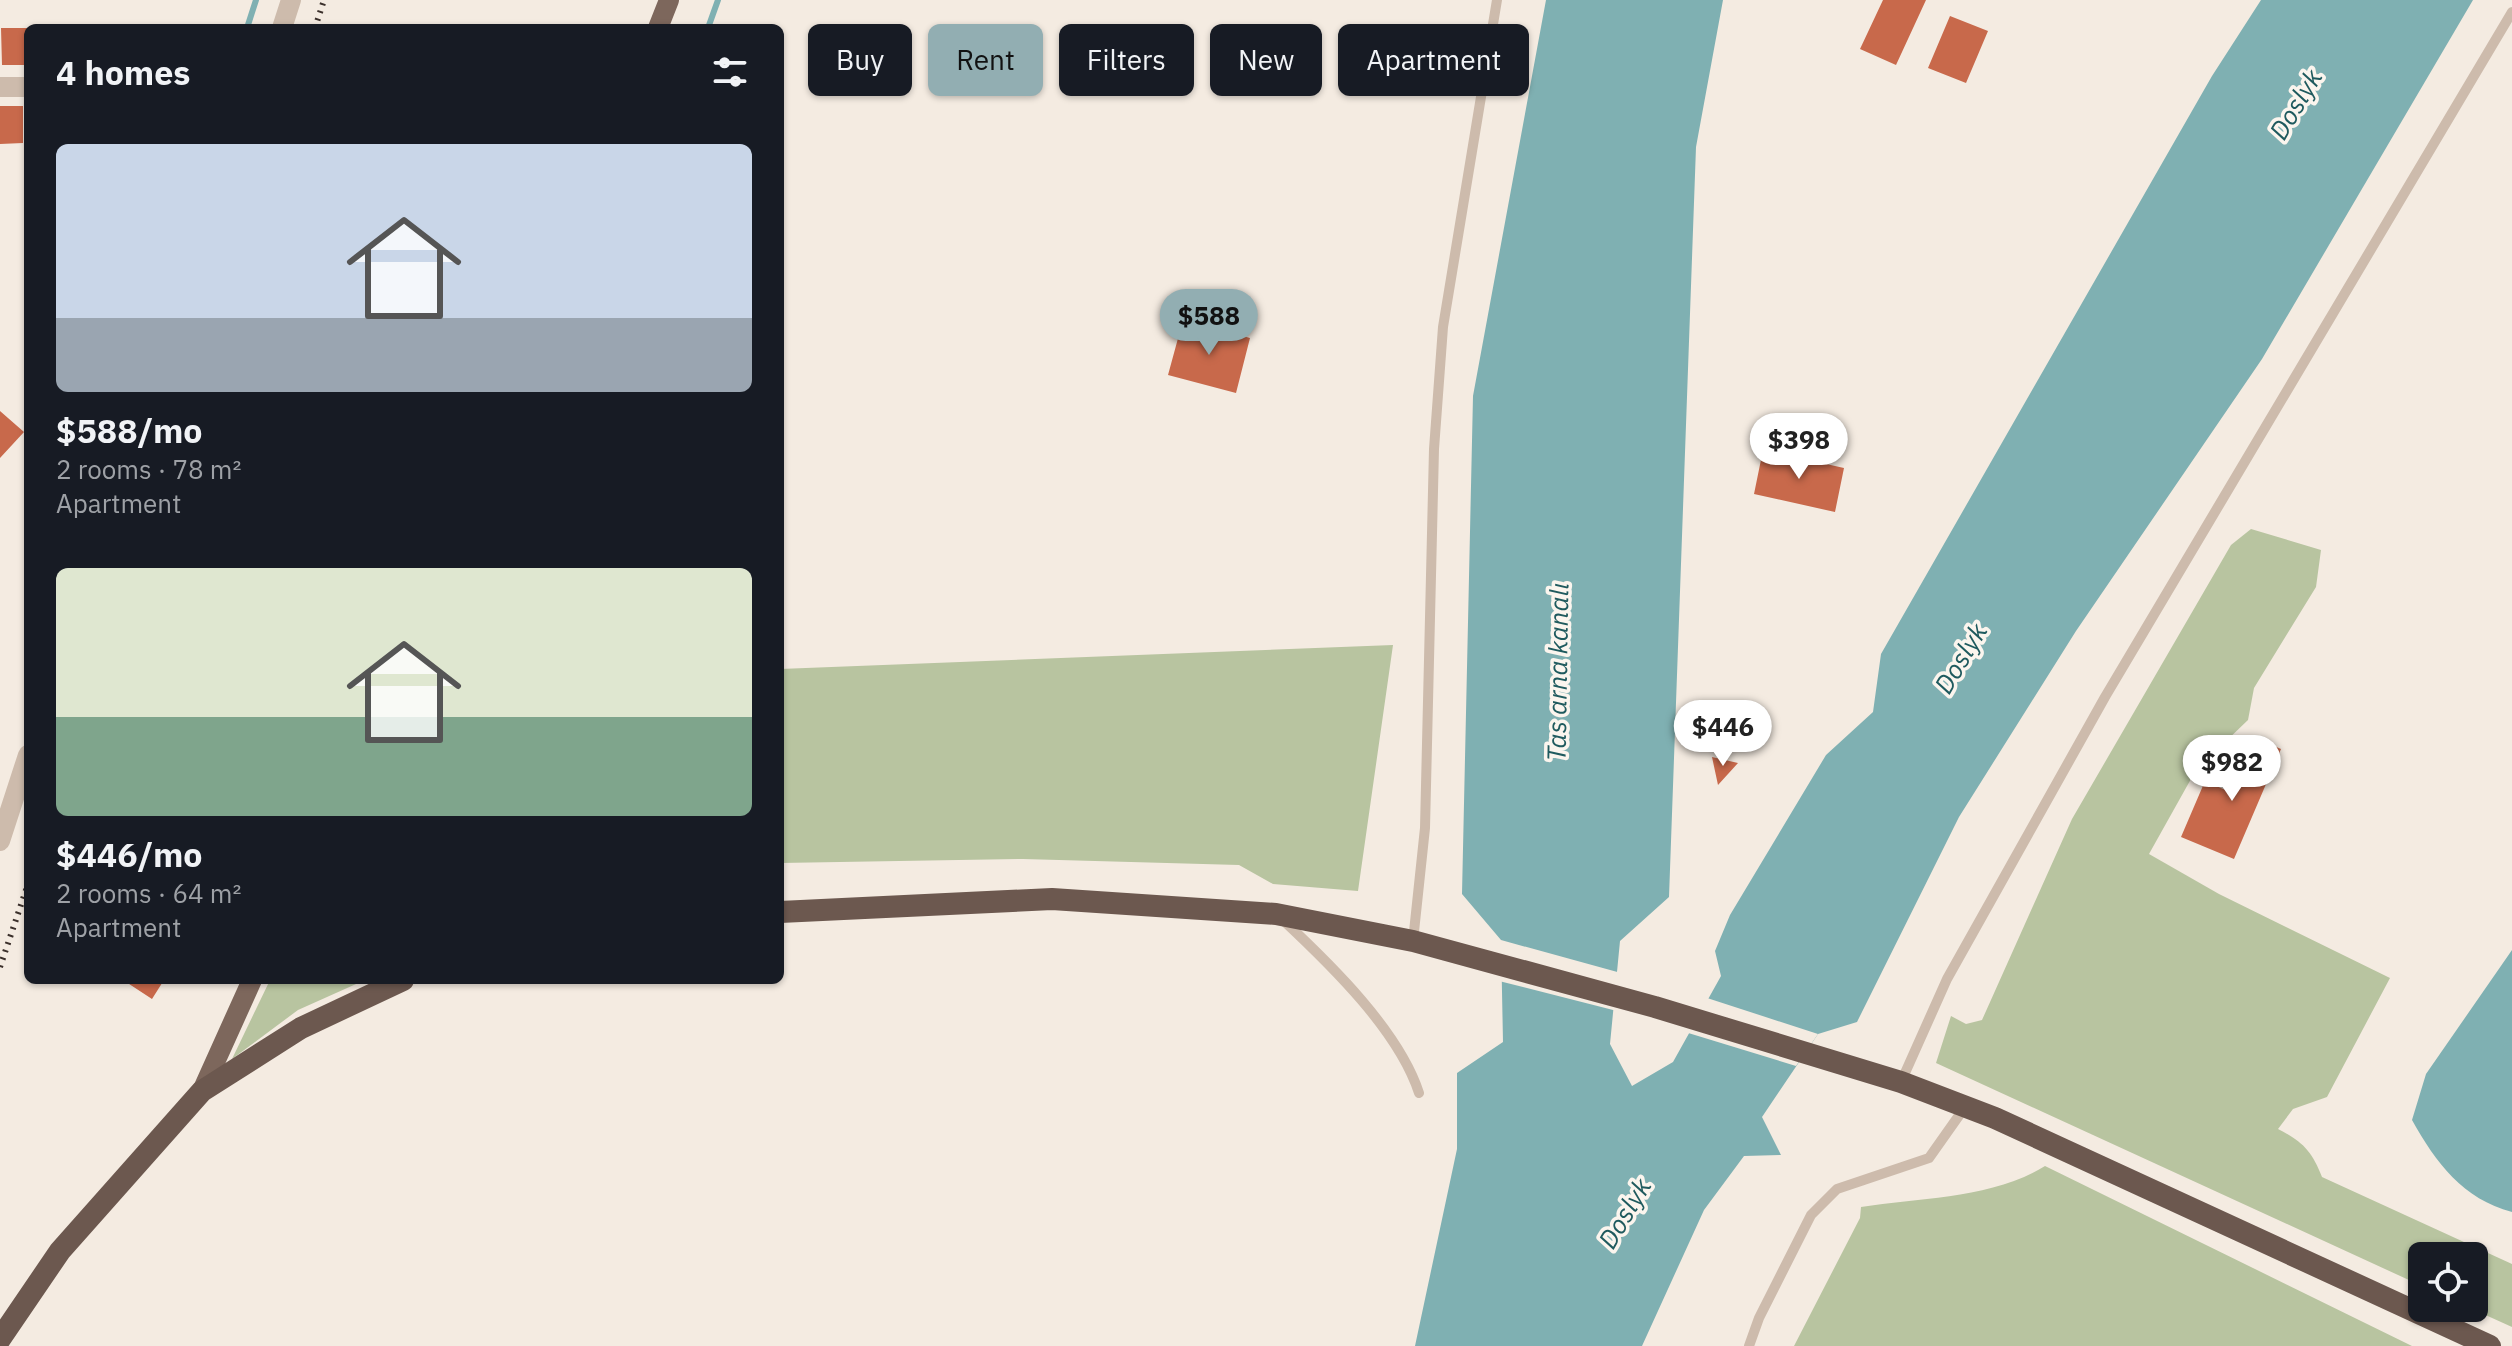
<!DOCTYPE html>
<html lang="en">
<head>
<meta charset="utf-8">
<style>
	:root { --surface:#171b24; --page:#242831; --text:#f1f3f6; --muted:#9ea1a6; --accent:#92aeb2 }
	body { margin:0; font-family:"IBM Plex Sans",sans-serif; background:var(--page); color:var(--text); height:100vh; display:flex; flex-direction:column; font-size:30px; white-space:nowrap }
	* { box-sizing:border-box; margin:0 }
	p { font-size:26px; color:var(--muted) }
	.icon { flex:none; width:44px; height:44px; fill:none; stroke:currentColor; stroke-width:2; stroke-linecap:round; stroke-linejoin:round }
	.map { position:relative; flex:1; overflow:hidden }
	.details { position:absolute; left:24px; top:24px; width:760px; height:960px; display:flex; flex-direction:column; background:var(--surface); border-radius:12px; box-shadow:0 2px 6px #0004 }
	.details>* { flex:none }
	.guide { position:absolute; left:808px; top:24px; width:760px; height:72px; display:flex; gap:16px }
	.tools { position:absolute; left:2408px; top:1242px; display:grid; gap:16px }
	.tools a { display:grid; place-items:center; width:80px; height:80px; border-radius:12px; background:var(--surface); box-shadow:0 2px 6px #0004; font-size:40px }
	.price { position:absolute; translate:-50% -68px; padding:0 18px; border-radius:28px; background:#fff; color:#222; font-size:26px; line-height:52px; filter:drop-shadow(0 2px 4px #0008) }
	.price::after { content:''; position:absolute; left:50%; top:48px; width:24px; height:18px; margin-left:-12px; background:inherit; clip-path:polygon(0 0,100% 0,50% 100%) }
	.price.on { background:var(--accent); color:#111 }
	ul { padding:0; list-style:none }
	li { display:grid; align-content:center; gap:16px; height:424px; padding:0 32px }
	li span { display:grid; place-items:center; height:248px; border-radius:12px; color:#555 }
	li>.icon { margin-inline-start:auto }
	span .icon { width:144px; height:144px; fill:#fffc; stroke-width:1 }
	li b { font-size:34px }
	h2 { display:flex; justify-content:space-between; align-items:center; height:96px; padding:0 32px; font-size:34px }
	.pill { padding:0 28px; border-radius:12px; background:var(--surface); box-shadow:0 2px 6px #0004; font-size:28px; line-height:72px }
	.pill.on { background:var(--accent); color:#111 }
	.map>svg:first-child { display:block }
	.green { fill:#b8c4a0 }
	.water { fill:#7fb0b2 }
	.pier { fill:#f4ebe1 }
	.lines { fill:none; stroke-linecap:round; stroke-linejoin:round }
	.stream { stroke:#7fb0b2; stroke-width:6 }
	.building { fill:#c8694b }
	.service { stroke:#cdbbac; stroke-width:10 }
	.minor { stroke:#cdbbac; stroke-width:20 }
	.primary { stroke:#7d675c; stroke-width:20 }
	.trunk { stroke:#6c584f; stroke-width:22 }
	.rail { stroke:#3b302b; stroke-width:6; stroke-dasharray:2 6; stroke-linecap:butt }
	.labels { text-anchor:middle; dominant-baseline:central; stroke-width:7; stroke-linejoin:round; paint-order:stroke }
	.water-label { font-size:26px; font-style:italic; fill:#1f5a5e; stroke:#fbf5ee }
</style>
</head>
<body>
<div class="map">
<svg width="2512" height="1346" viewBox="0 0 2512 1346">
	<rect width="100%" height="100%" fill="#f4ebe1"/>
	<path class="green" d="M2251,529l70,21 -5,37 -62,101 -6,32 -52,50 -47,84 70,40 171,84 -63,119 -34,12 -15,20c24,12 34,22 44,48l190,87v63l-42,-19h4v-52h-52v30l-486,-223 15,-47 15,8 16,-4 90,-201 159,-274z
		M1393,645l-35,246 -85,-7 -34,-19 -216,-6 -243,4v-194z
		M270,980h95l-67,30 -66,49z
		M2045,1166l367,180h-618l66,-128 1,-11c61,-10 130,-8 184,-41z"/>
	<path class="water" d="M1546,0h177l-27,147 -27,750 -49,44 -10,103 22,42 41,-24 48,-86 -6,-25 15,-36 96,-160 47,-43 8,-58 331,-578 49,-76h212l-211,359 -186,272 -117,186 -102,205 -39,12 -56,83 19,38 -37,1 -40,54 -62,136h-227l42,-197v-76l46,-31 -2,-102 -39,-46 11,-498z
		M2512,950v262c-49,-13 -76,-49 -100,-92l14,-46z"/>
	<path class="pier" d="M1501,940l120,33 -4,38 -118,-30z
		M1704,997l114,37 -22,32 -111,-34z"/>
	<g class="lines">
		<path class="stream" d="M247,28l9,-28
			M708,28l10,-28"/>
	</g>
	<path class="building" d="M1883,0h43l-30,65 -36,-16z
		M1950,16l38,15 -22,52 -38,-15z
		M1,28h27v37h-26z
		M0,106h23v37l-23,1z
		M1183,320l67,18 -14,55 -68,-18z
		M0,411l24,21 -24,26z
		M1763,450l81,18 -9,44 -81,-18z
		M2253,737l28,12 -47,110 -53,-22 24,-56 25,11z
		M1712,757l26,6 -20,22z
		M123,980h41l-12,19z"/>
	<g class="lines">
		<path class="service" d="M1284,921c47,44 115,110 135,172
			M1413,941l12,-113 9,-379 9,-122 54,-327
			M1901,1082l46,-103 158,-282 407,-685
			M1749,1346l10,-28 52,-103 26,-26 92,-31 36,-51"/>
		<path class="minor" d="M282,28l9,-28
			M0,87h28
			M0,841l28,-86"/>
		<path class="primary" d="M658,28l11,-28
			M202,1091l50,-111"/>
		<path class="trunk" d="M780,912l272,-13 224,15 137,27 242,66 246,75 94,36 495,228
			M0,1339l60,-88 142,-160 99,-63 102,-48"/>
		<path class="rail" d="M315,28l9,-28
			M0,967l28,-83"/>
	</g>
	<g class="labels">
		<g class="water-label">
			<text transform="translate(2295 104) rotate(-59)">Doslyk</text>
			<text transform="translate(1960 658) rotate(-59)">Doslyk</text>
			<text transform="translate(1557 672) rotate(-89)">Tas arna kanalı</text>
			<text transform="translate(1624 1213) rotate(-59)">Doslyk</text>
		</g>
	</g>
</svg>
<div class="tools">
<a><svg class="icon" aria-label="locate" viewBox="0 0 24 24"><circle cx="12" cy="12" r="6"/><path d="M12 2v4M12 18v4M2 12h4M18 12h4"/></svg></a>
</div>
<b class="price on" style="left:1209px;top:357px">$588</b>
<b class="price" style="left:1799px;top:481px">$398</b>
<b class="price" style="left:1723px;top:768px">$446</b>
<b class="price" style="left:2232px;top:803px">$982</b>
<div class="guide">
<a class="pill">Buy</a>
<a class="pill on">Rent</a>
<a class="pill">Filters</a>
<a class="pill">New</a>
<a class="pill">Apartment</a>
</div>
<section class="details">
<h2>4 homes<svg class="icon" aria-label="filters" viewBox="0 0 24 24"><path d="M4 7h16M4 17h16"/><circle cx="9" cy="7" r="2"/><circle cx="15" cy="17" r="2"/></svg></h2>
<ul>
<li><span style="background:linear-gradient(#c9d6e8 70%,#9aa5b1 0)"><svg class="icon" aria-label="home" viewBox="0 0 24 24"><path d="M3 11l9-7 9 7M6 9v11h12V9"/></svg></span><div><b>$588/mo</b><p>2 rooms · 78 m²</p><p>Apartment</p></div></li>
<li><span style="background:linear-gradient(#dfe7d0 60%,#7fa58c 0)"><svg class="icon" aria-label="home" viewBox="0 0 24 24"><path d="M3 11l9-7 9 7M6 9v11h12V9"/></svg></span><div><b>$446/mo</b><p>2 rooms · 64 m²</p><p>Apartment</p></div></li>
</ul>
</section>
</div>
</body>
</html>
